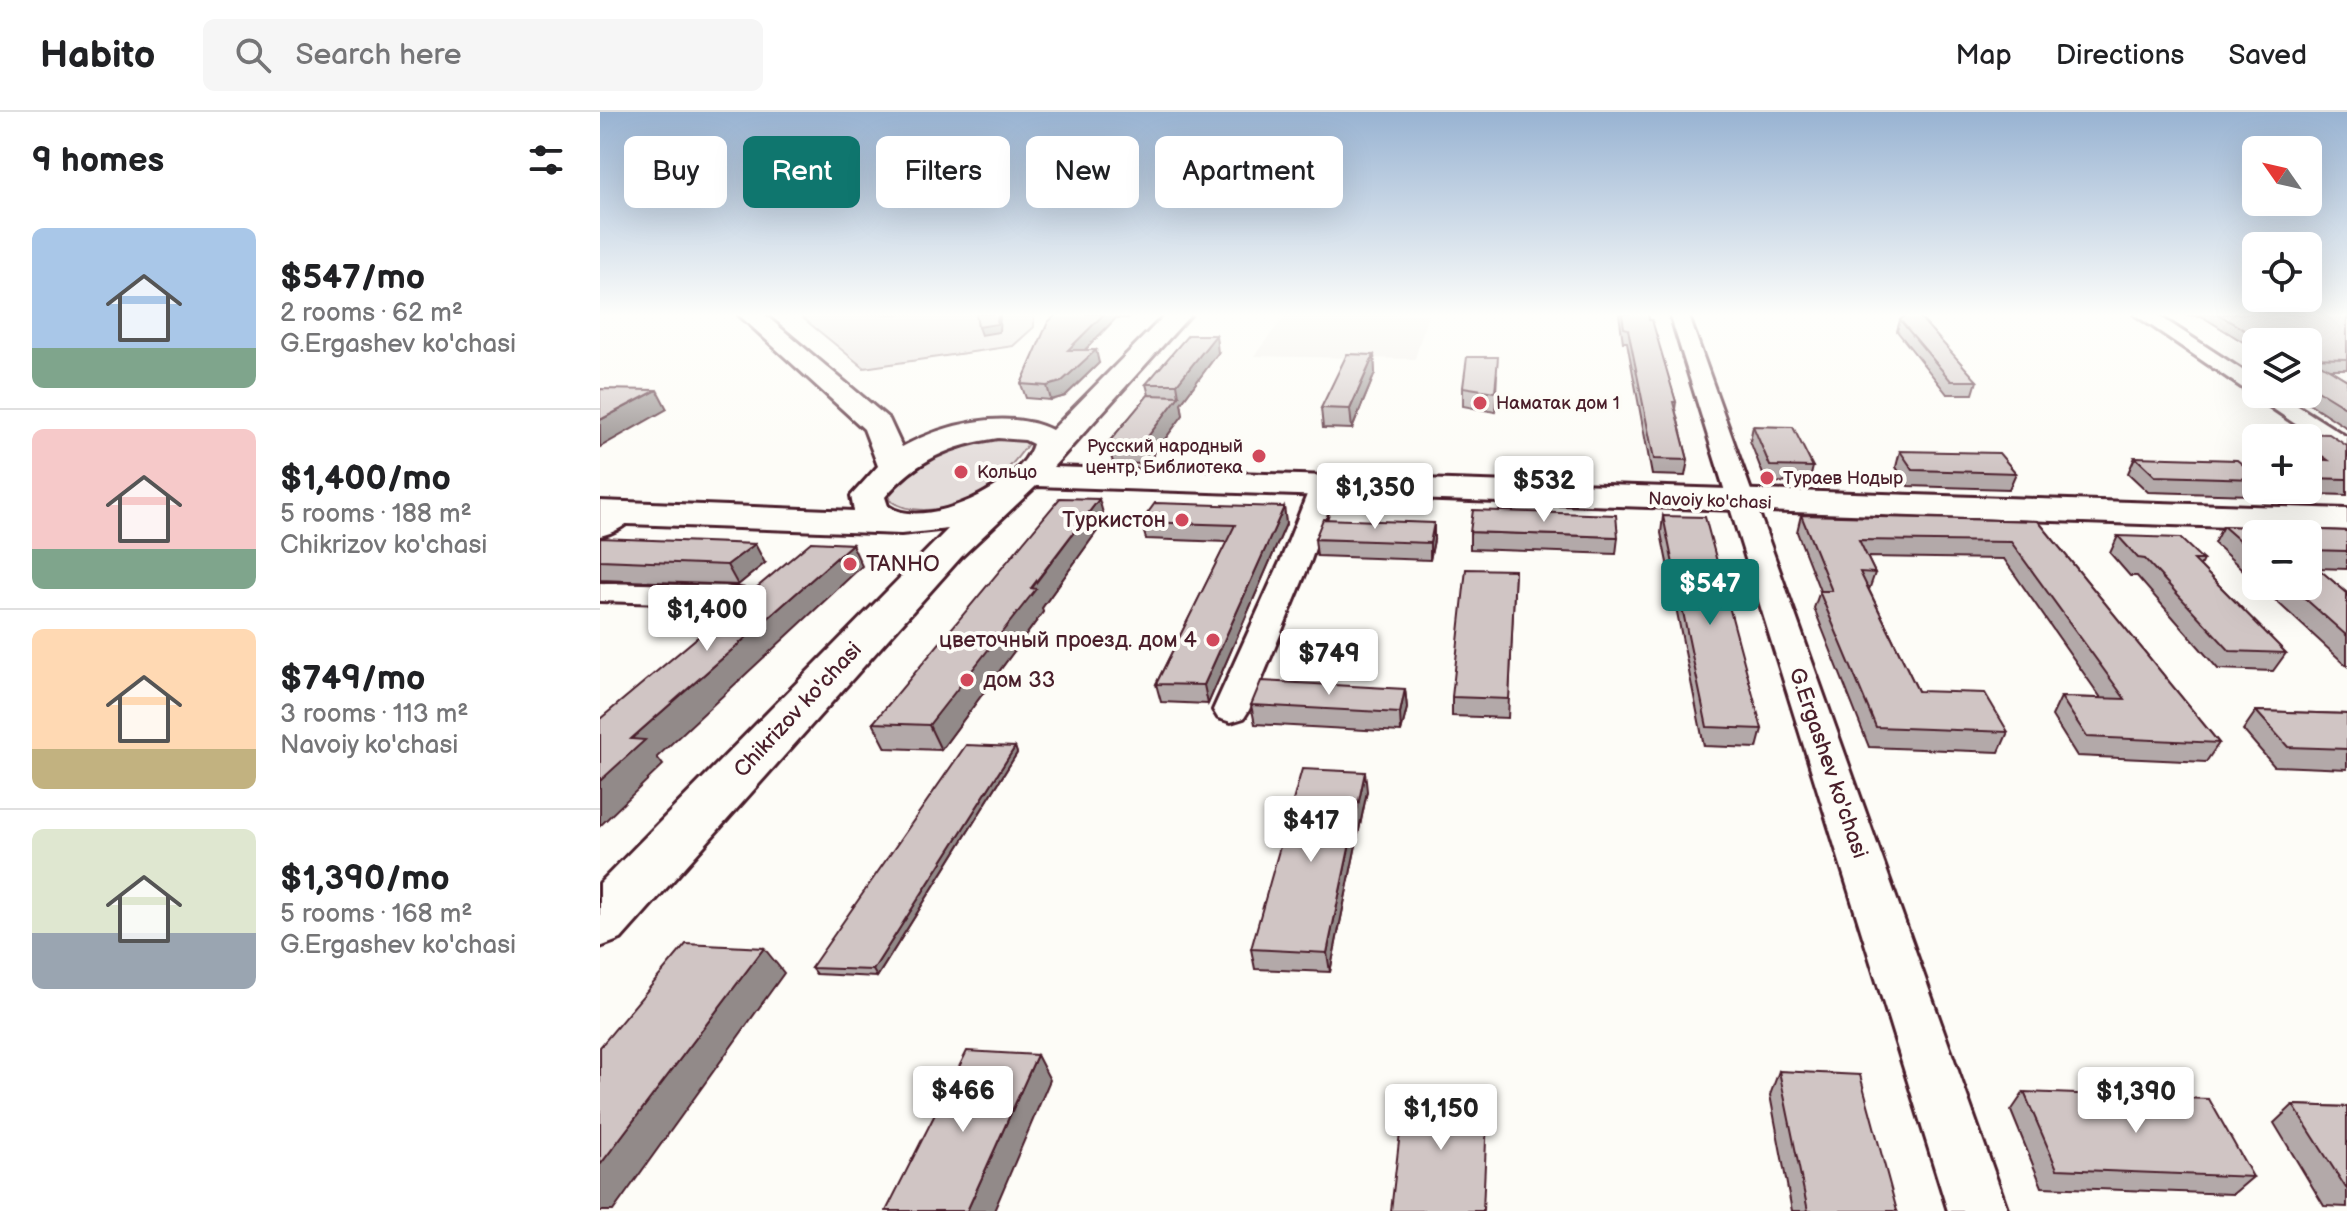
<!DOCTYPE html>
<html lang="en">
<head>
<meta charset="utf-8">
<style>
	:root { --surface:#fff; --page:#f6f6f6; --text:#202124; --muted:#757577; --line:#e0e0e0; --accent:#0f766e }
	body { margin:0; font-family:"Balsamiq Sans",sans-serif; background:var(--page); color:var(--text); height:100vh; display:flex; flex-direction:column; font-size:30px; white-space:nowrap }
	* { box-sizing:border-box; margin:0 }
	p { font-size:26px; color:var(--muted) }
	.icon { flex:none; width:44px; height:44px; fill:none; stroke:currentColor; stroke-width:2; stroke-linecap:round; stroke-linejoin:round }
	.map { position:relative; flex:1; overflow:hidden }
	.sheet { display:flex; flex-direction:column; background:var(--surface); width:600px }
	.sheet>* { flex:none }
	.banner { position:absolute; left:24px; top:24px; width:760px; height:72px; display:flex; gap:16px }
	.needle { width:52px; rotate:304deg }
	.buttons { position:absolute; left:1642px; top:24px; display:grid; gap:16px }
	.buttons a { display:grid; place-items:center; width:80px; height:80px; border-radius:12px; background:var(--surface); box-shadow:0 8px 32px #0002; font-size:40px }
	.price { position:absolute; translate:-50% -68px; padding:0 18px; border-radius:8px; background:#fff; color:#222; font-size:26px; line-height:52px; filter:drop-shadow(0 2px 4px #0008) }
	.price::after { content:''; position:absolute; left:50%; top:48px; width:24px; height:18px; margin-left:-12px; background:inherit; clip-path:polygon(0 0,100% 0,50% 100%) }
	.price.selected { background:var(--accent); color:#fff }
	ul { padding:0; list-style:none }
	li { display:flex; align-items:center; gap:24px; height:200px; padding:0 32px }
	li+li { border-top:2px solid var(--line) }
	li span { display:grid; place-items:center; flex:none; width:224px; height:160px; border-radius:12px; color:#555 }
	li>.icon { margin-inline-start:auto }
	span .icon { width:96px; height:96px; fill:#fffc; stroke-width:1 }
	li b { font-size:34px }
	h2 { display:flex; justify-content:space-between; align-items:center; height:96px; padding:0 32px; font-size:34px }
	.tag { padding:0 28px; border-radius:12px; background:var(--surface); box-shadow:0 8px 32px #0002; font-size:28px; line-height:72px }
	.tag.selected { background:var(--accent); color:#fff }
	header { display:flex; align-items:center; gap:48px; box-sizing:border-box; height:112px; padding:0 40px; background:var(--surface); border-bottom:2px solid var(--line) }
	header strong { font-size:38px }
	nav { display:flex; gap:44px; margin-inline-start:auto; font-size:28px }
	.search { width:560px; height:72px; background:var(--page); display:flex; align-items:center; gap:20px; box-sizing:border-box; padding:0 28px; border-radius:12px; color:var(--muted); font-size:30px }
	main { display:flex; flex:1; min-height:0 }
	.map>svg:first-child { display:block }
	.built { fill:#f0ece8 }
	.green { fill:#e3dcda; stroke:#967e82; stroke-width:2 }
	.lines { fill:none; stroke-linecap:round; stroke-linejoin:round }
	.minor-casing { stroke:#4a1f2b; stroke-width:6 }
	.major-casing { stroke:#4a1f2b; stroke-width:6 }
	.minor { fill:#fdfcf7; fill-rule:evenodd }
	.major { fill:#fdfcf7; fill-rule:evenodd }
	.wall { fill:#b3a9a9; stroke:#4a1f2b; stroke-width:2 }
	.shaded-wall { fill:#928a89; stroke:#4a1f2b; stroke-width:2 }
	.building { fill:#d0c5c4; stroke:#4a1f2b; stroke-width:2 }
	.poi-dot { fill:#d1495b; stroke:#fdfcf7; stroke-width:3 }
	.labels { text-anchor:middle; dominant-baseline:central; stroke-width:8; stroke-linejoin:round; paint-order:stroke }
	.far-poi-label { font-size:18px; fill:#4a1f2b; stroke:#fdfcf7; text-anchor:start }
	.far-street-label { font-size:18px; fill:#4a1f2b; stroke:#fdfcf7 }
	.poi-label { font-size:22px; fill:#4a1f2b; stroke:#fdfcf7; text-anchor:end }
	.street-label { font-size:22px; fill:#4a1f2b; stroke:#fdfcf7 }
</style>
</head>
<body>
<header>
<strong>Habito</strong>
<div class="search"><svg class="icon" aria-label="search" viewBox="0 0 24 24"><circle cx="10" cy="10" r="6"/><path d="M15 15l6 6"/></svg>Search here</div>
<nav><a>Map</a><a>Directions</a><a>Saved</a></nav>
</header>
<main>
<section class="sheet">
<h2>9 homes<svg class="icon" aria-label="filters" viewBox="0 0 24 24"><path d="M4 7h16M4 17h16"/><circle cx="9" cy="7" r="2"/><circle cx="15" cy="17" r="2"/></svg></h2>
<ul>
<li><span style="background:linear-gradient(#a9c7e8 75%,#7fa58c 0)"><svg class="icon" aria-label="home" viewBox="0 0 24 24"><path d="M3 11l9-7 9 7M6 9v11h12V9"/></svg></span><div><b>$547/mo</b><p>2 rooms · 62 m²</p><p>G.Ergashev ko'chasi</p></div></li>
<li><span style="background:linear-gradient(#f6c9c9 75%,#7fa58c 0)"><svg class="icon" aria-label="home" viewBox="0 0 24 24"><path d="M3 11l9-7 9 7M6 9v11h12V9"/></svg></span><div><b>$1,400/mo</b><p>5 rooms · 188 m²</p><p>Chikrizov ko'chasi</p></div></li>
<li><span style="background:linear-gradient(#ffd9b3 75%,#c2b280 0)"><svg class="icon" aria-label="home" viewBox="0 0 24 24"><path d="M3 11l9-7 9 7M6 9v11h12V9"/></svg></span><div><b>$749/mo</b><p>3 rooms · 113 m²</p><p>Navoiy ko'chasi</p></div></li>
<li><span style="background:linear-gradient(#dfe7d0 65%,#9aa5b1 0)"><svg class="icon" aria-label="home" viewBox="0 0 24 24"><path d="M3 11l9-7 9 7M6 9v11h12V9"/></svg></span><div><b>$1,390/mo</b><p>5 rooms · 168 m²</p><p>G.Ergashev ko'chasi</p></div></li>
</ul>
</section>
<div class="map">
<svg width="1747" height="1099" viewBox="0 0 1747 1099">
	<rect width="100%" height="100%" fill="#fdfcf7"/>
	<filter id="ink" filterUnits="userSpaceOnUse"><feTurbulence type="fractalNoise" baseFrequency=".0125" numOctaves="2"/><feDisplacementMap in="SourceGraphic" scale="16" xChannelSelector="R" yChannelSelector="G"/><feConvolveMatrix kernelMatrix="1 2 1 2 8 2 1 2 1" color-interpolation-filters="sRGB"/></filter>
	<g filter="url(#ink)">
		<path class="built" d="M686,202h142l-13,45 -161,-3z"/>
		<path class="green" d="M198,202h236v13l-21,19 -149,22z
			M367,324l54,1 7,7c-12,16 -28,35 -44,47 -24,18 -70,27 -95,9l2,-10 52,-44z"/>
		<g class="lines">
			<defs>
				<path id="minor" d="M1070,202h18l320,897h-60z
					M1534,202h22l100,65v15h23l68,43v18l-9,-2z
					M723,367l9,2 4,6 -25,73 -62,150 -5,8 -13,4 -13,-4 -5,-8 68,-150 29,-73 4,-6z
					M24,392l10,2 4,6c-8,12 -24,21 -38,24v-20z
					M0,471l125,3 29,6 6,16c-13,18 -33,34 -55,29l-4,-7 27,-25 -128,-4z"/>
				<path id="major" d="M138,202h26l125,105 13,28c42,-23 105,-39 150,-17l114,-116h25l-138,153 1294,42v22l-1311,-45 -75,71 -340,382 -21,8v-64l348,-354 -47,5 -301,-11v-22l254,10 -3,-15 27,-30 -14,-37zM398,326l27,2 8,4c-11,41 -109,88 -145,62l-3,-9c31,-37 66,-52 113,-59z"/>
			</defs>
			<use href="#minor" class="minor-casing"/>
			<use href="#major" class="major-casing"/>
			<use href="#minor" class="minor"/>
			<use href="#major" class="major"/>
		</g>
		<path class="wall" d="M457,202h75l-4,4h-12l-31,32 14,13 -34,33 -14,4 -25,-2 -5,-14z
			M1019,202h29l28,88 -1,7 13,51 -3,16 -33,-1 -25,-133h-4z
			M1567,202h180v55h-18l18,11v48l-52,-34h13v-52h-52v8l-55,-34z
			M1300,208l77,61 -4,13h-26l-50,-63z
			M618,241l-37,50 2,12 -37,49 -33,-1 -5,-20 41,-48 -3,-11z
			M774,243l1,18 -23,56 -29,-1 -2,-20z
			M897,263l-2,37 -32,-6v-19z
			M1153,314l60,41 -4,16 -43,-1 -16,-41z
			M1690,321l57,13v49l-72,-2 -4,-3h37v-52h-21z
			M1300,339l116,22 -7,16 -101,-3 -12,-19z
			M1535,345l117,15 4,-8v24l-4,7 -104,-3 -20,-19z
			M684,395l2,17 -78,180 -47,-2 -5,-18 71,-142 -81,-3 -5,-17z
			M1201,403l237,6 181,222 -13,19 -129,-6 -25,-40 9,-19 40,1 -97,-139 -137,-2 8,16 -6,17 49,101 90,41 -9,20 -130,-5 -55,-139 6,-17 -23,-59z
			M1063,404l99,213 -5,19 -53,-2 -43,-213z
			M505,408l-63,88 1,4 -102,138 -55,-2 -13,-25z
			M1623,414l124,5v38l-30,-1 30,25v73l-87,-80h48v-52h-52v48l-42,-39z
			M870,420l148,5 -2,17 -146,-5z
			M1518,424l85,24 -3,6 86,87 -13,18 -55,-2 -81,-93h-7l-20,-23z
			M0,426l165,25 -27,22 -138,-5z
			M715,427l119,1 -4,20 -113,-4z
			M915,458l-7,148 -56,-2v-19z
			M805,577l2,19 -6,24 -146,-8 -4,-19z
			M1656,599l91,3v55l-73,-3 -31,-36z
			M415,635l2,6 -140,224 -61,-3 -5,-6z
			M767,679l-37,181 -75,-3 -4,-20z
			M1179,959l118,140h-105l-22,-116z
			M1424,980l229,85 -20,17 -191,-7 -31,-76z
			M1693,993l54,2v100l-23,-1 -50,-83z"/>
		<path class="shaded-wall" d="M398,202h2l-1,18 -18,3 -3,-8z
			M504,202h11l1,4 -44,45 -4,-13z
			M616,223l2,18 -37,50 2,12 -37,49 -4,-20 37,-48 -2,-12z
			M496,238l3,13 -34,33 -14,4 -4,-14z
			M774,243l1,18 -23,56 -2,-20z
			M57,278l10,19 -67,38v-27z
			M499,387l6,21 -63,88 1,4 -102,138 -12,-25z
			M684,395l2,17 -78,180 -4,-19z
			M834,411v17l-4,20v-17z
			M155,432l10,19 -27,22 -11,-20z
			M252,432l10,22 -205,191 6,8 -63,61v-45l31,-42z
			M805,577l2,19 -6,24 -1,-19z
			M415,635l2,6 -140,224 -4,-7z
			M765,660l2,19 -37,181 -3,-19z
			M164,836l20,25 -171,238h-13v-46z
			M437,943l13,25 -56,131h-27z"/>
		<path class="building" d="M376,202h22l-1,10 -19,3z
			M457,202h47l-36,36h28l-35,32 -14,4 -26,-2 27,-62z
			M1022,202h26l1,6h3l24,82h-3l15,58 -34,-1 -26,-130 -4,-1z
			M1307,202h10l60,67h-26l-51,-61z
			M1618,202h129v45l-39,-1v-16h-44z
			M588,223h28l-39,49h-31z
			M747,242l27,1 -24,54 -29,-1z
			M867,245h31l-3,35 -32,-5z
			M1708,251h11l28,17v28l-39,-24z
			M0,277l57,1 -57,30z
			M548,283l31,1 -37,48 -34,-1z
			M1153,314l40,1 20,40 -43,-1z
			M1690,321l39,1 18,12v33l-39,-1v-19l20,1 -20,-14v-8h-11z
			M1300,339l99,2 17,20 -103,-3z
			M1535,345l102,3 19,15v4l-101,-3z
			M460,386l39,1 -68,89 5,1 -107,136 -56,-2z
			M555,391l129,4 -80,178 -48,-1 79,-159 -94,-3z
			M873,398l143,5 2,22 -148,-5z
			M1201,403l237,6 181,222 -132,-6 -26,-40 64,2 -114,-157 -152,-2 16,33 -15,-1 58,119 67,2 23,39 -132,-5 -57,-136h13z
			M1063,404l42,1 57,212 -55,-2z
			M723,407l111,4 -4,20 -115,-4z
			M1623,414l124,5v20l-39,-1v-16h-52v21z
			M1518,424l62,2 23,22h-9l92,93 -56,-2 -85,-92 -7,-1z
			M0,426l155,6 -28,21 -127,-5z
			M211,430l41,2 -221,195 14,1 -45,41v-62z
			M1708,448l39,33v43l-56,-50h17z
			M866,457l49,1 -6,129 -57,-2z
			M661,569l144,8 -5,24 -149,-8z
			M1656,599l91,3v35l-59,-2z
			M366,633l49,2 -142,223 -62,-2z
			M702,657l63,3 -38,181 -76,-4z
			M86,832l78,4 -164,217v-118z
			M367,939l70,4 -70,156h-81z
			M1179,959l81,4 37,136h-89z
			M805,977l83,4 -5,118h-92z
			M1424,980l185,7 44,78 -196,-8z
			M1693,993l54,2v81h-1z"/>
	</g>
	<linearGradient id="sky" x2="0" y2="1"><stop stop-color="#98b3d2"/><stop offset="0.57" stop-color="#fefefb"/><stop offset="1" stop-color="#fefefb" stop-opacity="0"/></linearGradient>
	<rect width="1747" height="356" fill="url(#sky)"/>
	<g class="poi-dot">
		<circle cx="880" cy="291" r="8"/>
		<circle cx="659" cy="344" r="8"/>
		<circle cx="361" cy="360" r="8"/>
		<circle cx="1167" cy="366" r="8"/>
		<circle cx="582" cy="408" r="8"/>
		<circle cx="250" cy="452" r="8"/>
		<circle cx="613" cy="528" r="8"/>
		<circle cx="367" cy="568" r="8"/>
	</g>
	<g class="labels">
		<g class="far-poi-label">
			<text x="896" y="291">Наматак дом 1</text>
			<text x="643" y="334" text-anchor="end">Русский народный<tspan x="643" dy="21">центр, Библиотека</tspan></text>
			<text x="377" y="360">Кольцо</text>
			<text x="1183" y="366">Тураев Нодыр</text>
		</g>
		<g class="far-street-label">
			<text transform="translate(1110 389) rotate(2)">Navoiy ko'chasi</text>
		</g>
		<g class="poi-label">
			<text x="566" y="408">Туркистон</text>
			<text x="266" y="452" text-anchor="start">TANHO</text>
			<text x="597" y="528">цветочный проезд. дом 4</text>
			<text x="383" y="568" text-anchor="start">дом 33</text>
		</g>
		<g class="street-label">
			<text transform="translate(198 598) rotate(-47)">Chikrizov ko'chasi</text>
			<text transform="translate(1228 651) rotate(71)">G.Ergashev ko'chasi</text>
		</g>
	</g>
</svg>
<div class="buttons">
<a><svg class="needle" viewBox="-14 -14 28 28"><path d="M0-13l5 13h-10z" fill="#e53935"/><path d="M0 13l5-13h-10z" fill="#757577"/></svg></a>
<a><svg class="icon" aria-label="locate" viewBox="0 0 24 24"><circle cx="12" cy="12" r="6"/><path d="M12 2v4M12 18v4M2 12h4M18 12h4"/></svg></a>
<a><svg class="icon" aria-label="layers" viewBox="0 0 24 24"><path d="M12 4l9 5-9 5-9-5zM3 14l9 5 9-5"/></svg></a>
<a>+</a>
<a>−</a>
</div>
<b class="price" style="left:944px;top:412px">$532</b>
<b class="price" style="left:775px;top:419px">$1,350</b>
<b class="price selected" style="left:1110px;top:515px">$547</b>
<b class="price" style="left:107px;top:541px">$1,400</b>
<b class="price" style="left:729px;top:585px">$749</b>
<b class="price" style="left:711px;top:752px">$417</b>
<b class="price" style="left:363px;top:1022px">$466</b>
<b class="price" style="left:1536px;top:1023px">$1,390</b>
<b class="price" style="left:841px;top:1040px">$1,150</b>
<div class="banner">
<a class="tag">Buy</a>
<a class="tag selected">Rent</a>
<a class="tag">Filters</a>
<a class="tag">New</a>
<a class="tag">Apartment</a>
</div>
</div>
</main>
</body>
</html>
